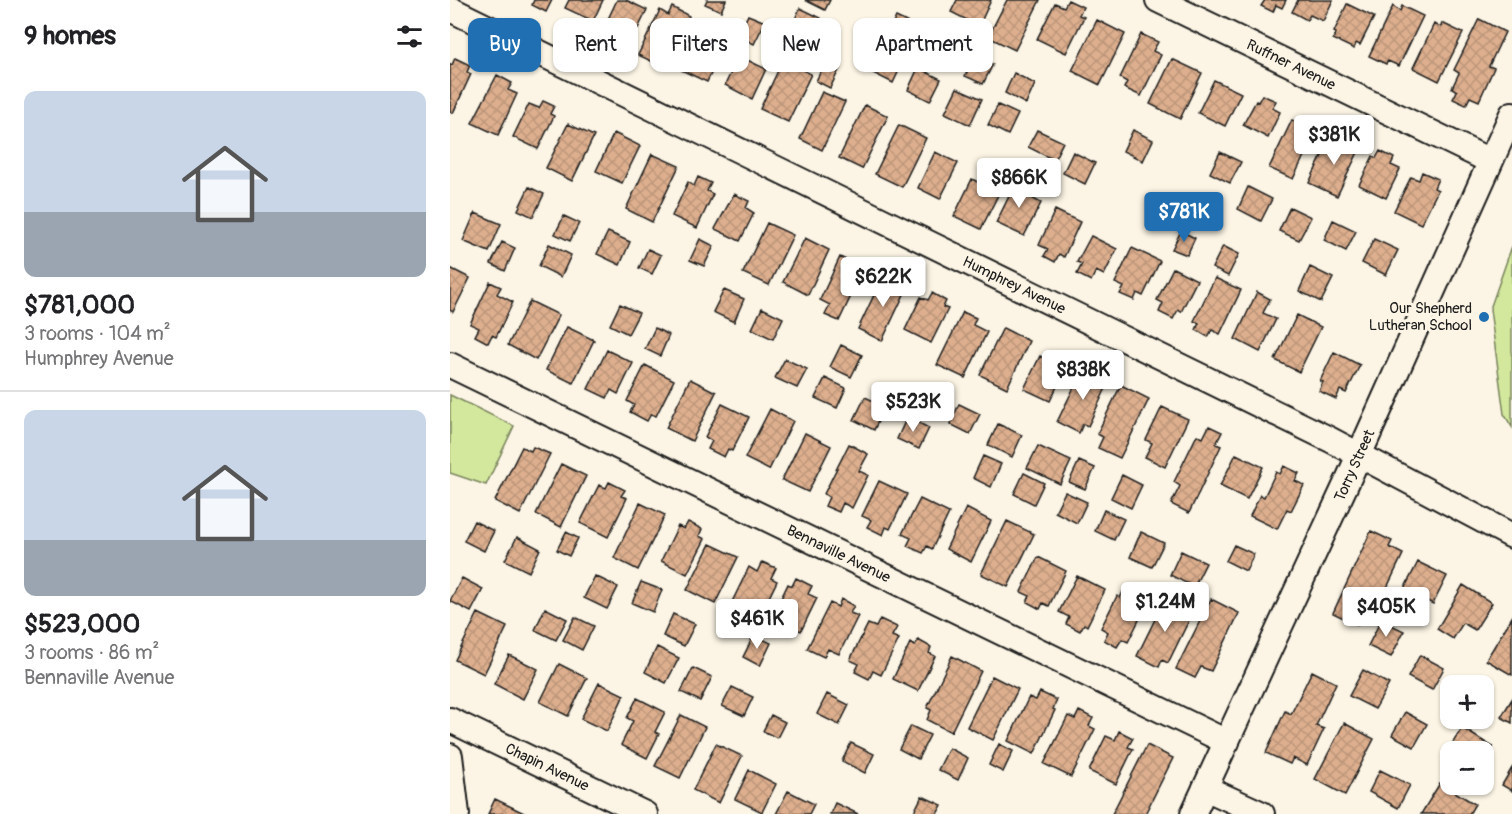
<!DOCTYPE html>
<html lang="en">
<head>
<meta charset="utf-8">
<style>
	:root { --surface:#fff; --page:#f6f6f6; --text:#202124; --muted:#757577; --line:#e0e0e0; --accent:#1f6fb2 }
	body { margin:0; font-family:Pangolin,sans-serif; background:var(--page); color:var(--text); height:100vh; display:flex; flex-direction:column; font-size:22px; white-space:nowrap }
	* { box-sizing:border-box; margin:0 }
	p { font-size:20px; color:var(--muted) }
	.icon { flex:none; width:33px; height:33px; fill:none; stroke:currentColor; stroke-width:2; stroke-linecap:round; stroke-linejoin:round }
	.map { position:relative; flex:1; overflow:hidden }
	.drawer { display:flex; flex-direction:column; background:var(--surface); width:450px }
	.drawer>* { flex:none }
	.guide { position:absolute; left:18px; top:18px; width:570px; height:54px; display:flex; gap:12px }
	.tools { position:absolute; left:990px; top:675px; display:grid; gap:12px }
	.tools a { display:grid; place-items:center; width:54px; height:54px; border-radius:12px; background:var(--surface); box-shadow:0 2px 4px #0004; font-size:30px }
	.price { position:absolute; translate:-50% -51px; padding:0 14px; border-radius:6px; background:#fff; color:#222; font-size:20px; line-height:39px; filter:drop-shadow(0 2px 3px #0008) }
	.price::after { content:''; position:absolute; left:50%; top:36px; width:18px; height:14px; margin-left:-9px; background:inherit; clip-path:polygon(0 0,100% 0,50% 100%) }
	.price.on { background:var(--accent); color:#fff }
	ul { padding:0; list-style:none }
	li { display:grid; align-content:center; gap:12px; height:318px; padding:0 24px }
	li+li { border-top:2px solid var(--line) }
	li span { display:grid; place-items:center; height:186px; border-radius:12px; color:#555 }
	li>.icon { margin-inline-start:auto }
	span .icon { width:108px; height:108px; fill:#fffc; stroke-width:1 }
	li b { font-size:26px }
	h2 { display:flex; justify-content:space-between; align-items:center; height:72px; padding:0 24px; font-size:26px }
	.tag { padding:0 21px; border-radius:12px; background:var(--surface); box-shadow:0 2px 4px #0004; font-size:21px; line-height:54px }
	.tag.on { background:var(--accent); color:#fff }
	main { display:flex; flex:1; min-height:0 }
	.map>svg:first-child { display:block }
	.grass { fill:#d3e89d; stroke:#78825c; stroke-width:1.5 }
	.building { fill:url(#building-cross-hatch); stroke:#1c1c1c; stroke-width:1.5 }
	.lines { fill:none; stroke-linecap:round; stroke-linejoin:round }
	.minor-casing { stroke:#1c1c1c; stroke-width:28 }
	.minor { stroke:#fcf5e5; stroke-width:24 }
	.poi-dot { fill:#1f6fb2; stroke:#fcf5e5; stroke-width:2 }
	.labels { text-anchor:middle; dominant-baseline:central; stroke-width:6; stroke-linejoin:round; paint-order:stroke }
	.street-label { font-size:15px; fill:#1c1c1c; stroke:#fcf5e5 }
	.poi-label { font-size:15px; fill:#1c1c1c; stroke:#fcf5e5; text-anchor:end }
</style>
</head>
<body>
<main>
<section class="drawer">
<h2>9 homes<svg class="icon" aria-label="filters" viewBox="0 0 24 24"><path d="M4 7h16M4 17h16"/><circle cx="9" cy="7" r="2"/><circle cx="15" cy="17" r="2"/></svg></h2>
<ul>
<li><span style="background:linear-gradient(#c9d6e8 65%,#9aa5b1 0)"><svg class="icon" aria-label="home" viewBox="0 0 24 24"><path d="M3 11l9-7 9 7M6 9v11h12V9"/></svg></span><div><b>$781,000</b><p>3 rooms · 104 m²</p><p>Humphrey Avenue</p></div></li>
<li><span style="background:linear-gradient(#c9d6e8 70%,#9aa5b1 0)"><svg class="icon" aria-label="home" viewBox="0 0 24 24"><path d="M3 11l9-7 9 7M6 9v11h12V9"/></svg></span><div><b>$523,000</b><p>3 rooms · 86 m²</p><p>Bennaville Avenue</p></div></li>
</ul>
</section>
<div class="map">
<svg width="1062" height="814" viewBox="0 0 1062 814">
	<defs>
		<pattern id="building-cross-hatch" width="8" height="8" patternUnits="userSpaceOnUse" patternTransform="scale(1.5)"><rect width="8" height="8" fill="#ddaf8e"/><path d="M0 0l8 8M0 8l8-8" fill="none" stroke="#bd967a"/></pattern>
	</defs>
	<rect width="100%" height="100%" fill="#fcf5e5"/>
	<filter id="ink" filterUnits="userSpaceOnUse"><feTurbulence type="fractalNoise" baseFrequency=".0167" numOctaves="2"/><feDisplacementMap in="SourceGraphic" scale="12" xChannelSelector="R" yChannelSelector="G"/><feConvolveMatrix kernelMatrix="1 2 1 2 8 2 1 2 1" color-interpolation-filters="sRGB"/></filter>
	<g filter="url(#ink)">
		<path class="grass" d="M1062,246v181l-8,-13 -14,-105z
			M0,395l64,31 -28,59 -36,-12z"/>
		<path class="building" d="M84,0h18l-6,12 -14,-7z
			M119,0h34l-10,21 -28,-13z
			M167,0h9l21,10 -18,37 -28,-13z
			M257,0h19l-5,11 -16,-7z
			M355,0h25l-5,10z
			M507,0h34l-12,26 -28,-14z
			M557,0h33l-25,50 -27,-13z
			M618,0l15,7 -4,8 5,2 -18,36 -29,-14 18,-36 9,4z
			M815,0h21l-4,8 -6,-3 -3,7 -12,-6z
			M848,0h35l-10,21 -13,-6 -3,5 -15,-8z
			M897,4l27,13 -14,28 -4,-2 -2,6 -21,-10 3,-6 -2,-1z
			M943,6l7,5 2,-5 21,10 -24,50 -11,-5 -2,3 -17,-8z
			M222,7l17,9 -25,51 -26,-12 22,-45 8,5z
			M350,8l21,10 -8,18 -21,-10z
			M298,15l17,7 -11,22 -16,-8z
			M446,17l19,9 -9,20 -19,-10z
			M262,18l21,10 -26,54 -26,-12 16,-34 5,3z
			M1029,19l26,13 -16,34 5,2 -15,33 -9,-4 -4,8 -13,-6 4,-8 -5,-3 7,-15 -5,-3z
			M647,20l28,14 -25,51 -28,-14z
			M992,23l21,10 -24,48 -26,-13 21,-44 7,3z
			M691,34l17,8 -5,9 8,4 -20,41 -17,-8 3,-6 -7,-4z
			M483,36l21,10 -10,20 -21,-10z
			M430,49l24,11 -11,23 -24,-12z
			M289,56l27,13 -14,30 -27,-14z
			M525,56l18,8 -10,20 -18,-8z
			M5,58l15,7 -3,7 4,2 -18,39 -3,-1v-48l2,1z
			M722,59l30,14 -22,46 -30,-15z
			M333,60l28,14 -23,48 -28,-13z
			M376,61l14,7 -10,20 -14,-7z
			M468,68l23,11 -11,22 -22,-11z
			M564,73l21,11 -9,20 -21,-11z
			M47,75l15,8 -4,7 9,4 -19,41 -26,-12z
			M764,80l27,13 -16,33 -27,-13z
			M507,88l25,11 -12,26 -25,-12z
			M372,92l23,10 -23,48 -22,-11z
			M812,95l14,6 -4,7 8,4 -12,26 -25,-13 13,-24 2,1z
			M93,101l11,5 -4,8 4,2 -16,33 -25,-12 16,-33 10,4z
			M415,105l23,11 -26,53 -23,-11z
			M548,105l20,9 -10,21 -20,-10z
			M842,120l24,11 -23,48 -24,-11z
			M118,124l26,12 -22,45 -26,-13z
			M449,125l27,13 -24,49 -27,-13z
			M587,130l26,12 -9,18 -26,-13z
			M683,130l20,10 -10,21 -20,-10z
			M164,133l26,13 -18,37 -26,-12z
			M881,137l28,13 -22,46 -28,-13z
			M930,151l14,7 -3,7 9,4 -14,29 -27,-13 14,-29 3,2z
			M485,152l23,11 -18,36 -22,-11z
			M623,152l22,11 -10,21 -22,-11z
			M770,152l21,10 -11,21 -20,-10z
			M202,154l27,12 -27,56 -26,-13z
			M972,172l16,7 -4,9 4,2 -17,34 -27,-13 17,-34 8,3z
			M248,177l13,6 -4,8 6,3 -16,34 -25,-12 16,-34 6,4z
			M522,179l27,14 -18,36 -27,-13z
			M567,180l17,8 -4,9 11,6 -17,33 -28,-13z
			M79,187l15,7 -11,23 -15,-7z
			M798,187l24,12 -11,22 -23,-12z
			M284,194l15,7 -3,7 8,5 -14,28 -25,-12z
			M840,207l21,10 -12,23 -20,-9z
			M605,210l25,12 -16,35 -5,-3 -4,8 -11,-6 4,-7 -9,-4z
			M25,213l26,11 -12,28 -26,-11z
			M114,216l15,7 -9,18 -15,-7z
			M883,220l23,11 -10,20 -22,-11z
			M317,223l26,12 -24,50 -26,-12z
			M731,231l14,7 -8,17 -15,-6z
			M158,232l22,10 -10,23 -23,-11z
			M641,236l26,13 -13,26 -8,-4 -5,10 -14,-7 5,-10 -5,-2z
			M355,238l24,12 -21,45 -25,-13z
			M250,239l14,7 -10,20 -14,-6z
			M924,239l24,11 -12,25 -24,-12z
			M52,242l13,6 -10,23 -14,-7z
			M99,244l22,11 -10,22 -22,-11z
			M773,246l16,8 -11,22 -16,-8z
			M682,248l28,13 -17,35 -6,-3 -3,7 -14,-6 4,-7 -9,-4z
			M198,249l13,6 -9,19 -13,-6z
			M390,257l24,12 -25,52 -14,-6 5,-10 -10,-5z
			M860,267l23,11 -12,24 -22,-11z
			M0,268l20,10 -17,34 -3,-2z
			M723,268l24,12 -16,32 -3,-2 -5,9 -14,-7 4,-9 -6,-3z
			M433,276l24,12 -25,53 -24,-12z
			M765,278l26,12 -21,44 -8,-4 -4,7 -12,-7 3,-7 -5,-2z
			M40,282l11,5 -4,7 16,8 -17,35 -4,-2 -4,8 -13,-7 4,-8 -9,-4z
			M274,290l20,9 -10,23 -21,-10z
			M807,292l13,7 -7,14 13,6 -16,33 -25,-13z
			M482,293l14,8 -3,6 5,2 -17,34 -26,-13 16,-33 7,3z
			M80,301l29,14 -23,45 -28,-15z
			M170,304l19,9 -11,21 -18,-9z
			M312,308l21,10 -10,21 -21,-10z
			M513,312l13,6 -3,7 14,7 -22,46 -28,-13z
			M847,315l24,12 -22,45 -24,-12z
			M117,327l27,13 -21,43 -27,-13z
			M205,328l14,7 -9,21 -15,-7z
			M553,328l26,13 -22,47 -27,-13z
			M391,345l21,10 -11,22 -21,-10z
			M157,350l26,13 -15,31 -7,-4 -4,8 -19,-9z
			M884,352l26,13 -14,28 -6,-3 -4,9 -17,-8 4,-9 -3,-1z
			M590,356l26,12 -16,33 -26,-12z
			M335,359l22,10 -10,19 -22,-10z
			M195,365l29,15 -18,36 -5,-2 -4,7 -17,-9 4,-7 -7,-4z
			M634,367l19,9 -3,7 7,3 -19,40 -5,-2 -4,9 -22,-11z
			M375,378l21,10 -9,20 -22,-10z
			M240,379l26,13 -24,49 -26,-13z
			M469,385l23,10 -10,22 -23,-11z
			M671,385l28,14 -29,59 -22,-10 5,-11 -6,-3z
			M415,397l20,9 -11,24 -20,-10z
			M272,404l27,13 -17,34 -4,-2 -4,8 -16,-8 4,-8 -7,-4z
			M509,404l21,10 -10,20 -20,-10z
			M712,407l26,12 -23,48 -20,-10 7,-14 -6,-3z
			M320,409l23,12 -24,49 -24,-12z
			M457,417l22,11 -10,21 -22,-10z
			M548,424l24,11 -10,22 -24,-12z
			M759,426l13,6 -6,12 5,2 -32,67 -18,-9 9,-18 -6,-4 23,-47 6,3z
			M355,433l26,13 -23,46 -26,-12z
			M399,444l19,10 -9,17 9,4 -16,33 -9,-5 -4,9 -14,-6 4,-9 -5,-3z
			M588,446l33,15 -11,23 -33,-16z
			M72,447l9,4 2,-4 17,7 -30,60 -25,-13z
			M786,454l27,13 -16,32 -27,-13z
			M533,456l18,8 -10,23 -18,-9z
			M629,461l16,7 -10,21 -16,-7z
			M111,464l25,12 -25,51 -25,-13z
			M834,466l15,7 -4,8 9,4 -13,26 -4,-2 -10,20 -27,-13 10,-21 4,2 12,-25 4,2z
			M574,473l20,10 -10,21 -20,-10z
			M672,475l20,10 -11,23 -20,-10z
			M429,481l28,13 -17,35 -4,-2 -3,8 -16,-8 4,-7 -9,-4z
			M159,482l16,8 -4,6 6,2 -19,39 -28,-14 19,-38 7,3z
			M615,492l22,10 -10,21 -22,-11z
			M470,499l29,14 -17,36 -5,-3 -4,7 -16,-7 4,-8 -9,-4z
			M190,503l25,12 -27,55 -24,-12z
			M516,508l25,13 -20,41 -25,-13z
			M654,510l20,9 -10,21 -19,-9z
			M24,521l20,10 -10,20 -20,-10z
			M557,521l27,13 -26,53 -27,-13z
			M238,522l14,7 -3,7 6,3 -18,35 -26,-13 17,-35 6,3z
			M921,531l21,10 -3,6 14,7 -20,42 -10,-4 -15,33 -25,-12z
			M116,532l12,6 -9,18 -12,-6z
			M691,532l23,11 -12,24 -22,-10z
			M67,537l23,12 -11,23 -24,-12z
			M260,544l28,13 -23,47 -28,-14z
			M784,545l20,9 -8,17 -20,-10z
			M731,551l25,12 -12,24 -24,-12z
			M588,557l28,14 -17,35 -6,-3 -3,6 -13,-7 3,-6 -9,-4z
			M312,562l14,6 -5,10 6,3 -17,35 -28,-14 17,-35 8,5z
			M968,562l29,14 -14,28 -15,-8 -6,12 -14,-7z
			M145,576l23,11 -11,22 -23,-11z
			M627,576l28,14 -18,36 -3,-2 -4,7 -14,-7 3,-7 -10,-5z
			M12,578l21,11 -12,23 -21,-11z
			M346,578l16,8 -4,8 9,4 -16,33 -29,-14 16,-33 4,2z
			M191,582l21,8 -9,22 -21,-9z
			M1013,585l29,18 -17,27 -12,-7 -10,16 -16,-10z
			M673,592l10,5 -3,5 14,8 -16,32 -6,-3 -5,8 -13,-7 4,-8 -7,-4 16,-32 3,2z
			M391,599l13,7 -4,7 8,3 -19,38 -11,-5 -4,8 -17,-8 23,-46 8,4z
			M715,599l28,13 -25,51 -6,-3 -3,7 -22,-11z
			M761,599l28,14 -28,58 -10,-4 -6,11 -19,-9z
			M95,608l22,11 -11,21 -21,-10z
			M28,613l29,14 -23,47 -29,-14z
			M223,614l22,10 -11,22 -21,-10z
			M125,617l19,9 -12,24 -19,-10z
			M1062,617v58l-26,-15z
			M430,619l17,8 -5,9 7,3 -18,36 -8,-4 -4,8 -14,-7 4,-8 -9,-4 18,-36 8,3z
			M931,620l23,11 -13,26 -23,-11z
			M304,635l17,8 -11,23 -17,-9z
			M468,640l13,7 -2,6 6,3 -17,35 -25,-12 17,-36 5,3z
			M207,647l22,11 -13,25 -21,-11z
			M59,655l29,14 -15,30 -29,-15z
			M970,655l24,13 -12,22 -24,-13z
			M502,656l29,15 -30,61 -24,-12 4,-10 -4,-2z
			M109,664l28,14 -19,38 -28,-14z
			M243,668l19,9 -12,24 -19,-9z
			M913,670l26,14 -14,25 -26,-13z
			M862,671l24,12 -20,43 8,3 -17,36 -14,-7 -3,6 -24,-11 19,-42 6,3z
			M542,676l26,13 -25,51 -26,-13z
			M1015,676l17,10h-23z
			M149,683l25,12 -17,36 -26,-12z
			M282,687l21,10 -9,19 -22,-10z
			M590,692l17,8 -4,9 2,1 -21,44 -26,-13 21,-44 7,3z
			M377,694l22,11 -10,20 -22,-11z
			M187,698l28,14 -10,20 4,2 -12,24 -26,-13 12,-24 -6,-3z
			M1062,699v24l-11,-6z
			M629,711l14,7 -4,8 6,3 -24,48 -27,-13 24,-48 7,3z
			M955,712l22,12 -13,23 -22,-12z
			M231,715l24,12 -25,51 -25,-12z
			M321,715l14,7 -8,16 -14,-7z
			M894,723l30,16 -29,56 -30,-16z
			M461,726l19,9 -12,24 -19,-10z
			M1012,728l31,19 -9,16v-11h-27l-7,-5z
			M669,731l14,7 -5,9 5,2 -17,35 -27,-13 17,-35 9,4z
			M401,743l23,11 -9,19 -23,-12z
			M266,744l26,12 -23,47 -26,-13z
			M549,744l14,7 -10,21 -14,-7z
			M697,745l26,13 -28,56h-33z
			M499,748l19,10 -10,22 -20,-10z
			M1062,768v23l-10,-6z
			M299,770l27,14 -14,28 -27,-13z
			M930,770l30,15 -12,23 -29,-16z
			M990,783l35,21 -6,10h-48z
			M338,791l26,13 -5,10h-33z
			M472,796l20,9 -5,9h-24z
			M45,799l29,14 -1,1h-35z
			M385,803l23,11h-28z"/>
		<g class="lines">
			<defs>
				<g id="minor">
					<path id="s1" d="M708,0l332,161"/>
					<path id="s2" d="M0,9l881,431 181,96"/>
					<path id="s3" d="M0,365l777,377"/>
					<path id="s4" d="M0,720l195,94"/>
					<path d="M0,756l7,58"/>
					<path d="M755,788l57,26"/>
					<path id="s5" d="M743,814l154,-332 165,-368"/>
				</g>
			</defs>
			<use href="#minor" class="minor-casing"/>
			<use href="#minor" class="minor"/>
		</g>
	</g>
	<circle class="poi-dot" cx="1034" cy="317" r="6"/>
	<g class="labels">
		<g class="street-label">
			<text stroke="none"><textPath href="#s1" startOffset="148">Ruffner Avenue</textPath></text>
			<text stroke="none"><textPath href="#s2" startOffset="628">Humphrey Avenue</textPath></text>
			<text stroke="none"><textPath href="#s5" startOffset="384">Torry Street</textPath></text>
			<text stroke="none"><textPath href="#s3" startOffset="432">Bennaville Avenue</textPath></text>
			<text stroke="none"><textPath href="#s4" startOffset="108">Chapin Avenue</textPath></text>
		</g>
		<g class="poi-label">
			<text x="1022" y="308">Our Shepherd<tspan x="1022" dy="17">Lutheran School</tspan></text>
		</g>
	</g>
</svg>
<div class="tools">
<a>+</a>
<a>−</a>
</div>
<b class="price" style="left:884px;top:166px">$381K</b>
<b class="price" style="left:569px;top:209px">$866K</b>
<b class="price on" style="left:734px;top:243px">$781K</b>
<b class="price" style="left:433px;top:308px">$622K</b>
<b class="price" style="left:633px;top:401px">$838K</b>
<b class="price" style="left:463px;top:433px">$523K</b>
<b class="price" style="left:715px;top:633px">$1.24M</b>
<b class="price" style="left:936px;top:638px">$405K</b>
<b class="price" style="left:307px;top:650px">$461K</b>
<div class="guide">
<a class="tag on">Buy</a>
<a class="tag">Rent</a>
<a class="tag">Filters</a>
<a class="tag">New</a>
<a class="tag">Apartment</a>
</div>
</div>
</main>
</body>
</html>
